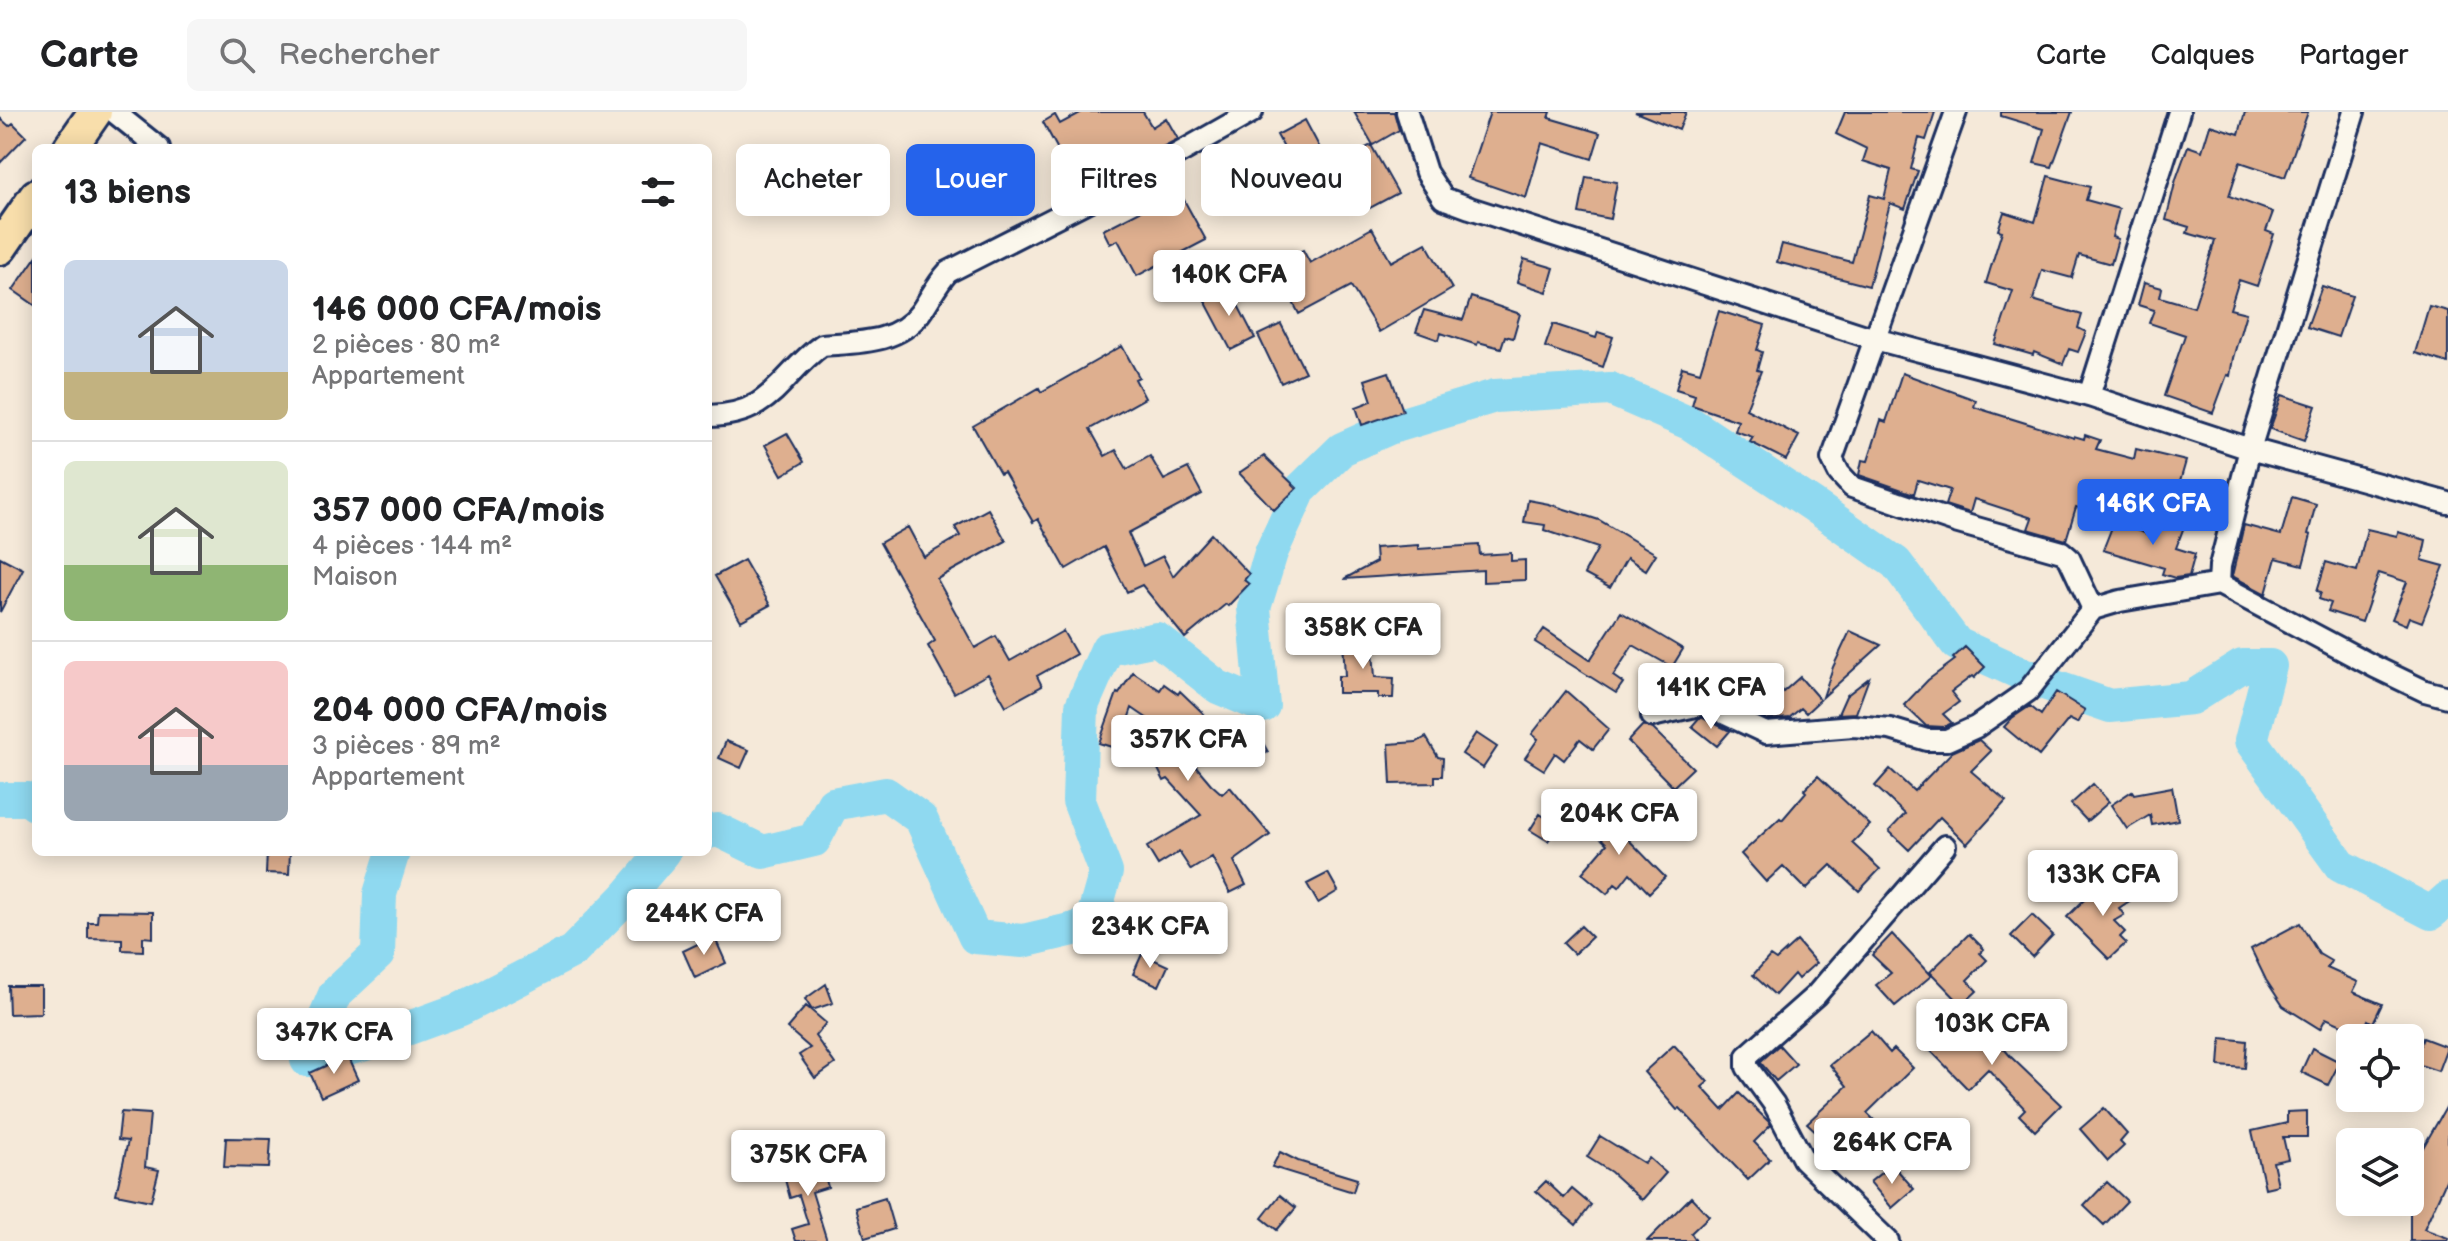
<!DOCTYPE html>
<html lang="fr">
<head>
<meta charset="utf-8">
<style>
	:root { --surface:#fff; --page:#f6f6f6; --text:#202124; --muted:#757577; --line:#e0e0e0; --accent:#2563eb }
	body { margin:0; font-family:"Balsamiq Sans",sans-serif; background:var(--page); color:var(--text); height:100vh; display:flex; flex-direction:column; font-size:30px; white-space:nowrap }
	* { box-sizing:border-box; margin:0 }
	p { font-size:26px; color:var(--muted) }
	.icon { flex:none; width:44px; height:44px; fill:none; stroke:currentColor; stroke-width:2; stroke-linecap:round; stroke-linejoin:round }
	.map { position:relative; flex:1; overflow:hidden }
	.sheet { position:absolute; left:32px; top:32px; width:680px; height:712px; display:flex; flex-direction:column; background:var(--surface); border-radius:12px; box-shadow:0 4px 20px #0003 }
	.sheet>* { flex:none }
	.top-card { position:absolute; left:736px; top:32px; width:760px; height:72px; display:flex; gap:16px }
	.buttons { position:absolute; left:2336px; top:912px; display:grid; gap:16px }
	.buttons a { display:grid; place-items:center; width:88px; height:88px; border-radius:12px; background:var(--surface); box-shadow:0 4px 20px #0003; font-size:40px }
	.price { position:absolute; translate:-50% -68px; padding:0 18px; border-radius:8px; background:#fff; color:#222; font-size:26px; line-height:52px; filter:drop-shadow(0 2px 4px #0008) }
	.price::after { content:''; position:absolute; left:50%; top:48px; width:24px; height:18px; margin-left:-12px; background:inherit; clip-path:polygon(0 0,100% 0,50% 100%) }
	.price.active { background:var(--accent); color:#fff }
	ul { padding:0; list-style:none }
	li { display:flex; align-items:center; gap:24px; height:200px; padding:0 32px }
	li+li { border-top:2px solid var(--line) }
	li span { display:grid; place-items:center; flex:none; width:224px; height:160px; border-radius:12px; color:#555 }
	li>.icon { margin-inline-start:auto }
	span .icon { width:96px; height:96px; fill:#fffc; stroke-width:1 }
	li b { font-size:34px }
	h2 { display:flex; justify-content:space-between; align-items:center; height:96px; padding:0 32px; font-size:34px }
	.chip { padding:0 28px; border-radius:12px; background:var(--surface); box-shadow:0 4px 20px #0003; font-size:28px; line-height:72px }
	.chip.active { background:var(--accent); color:#fff }
	header { display:flex; align-items:center; gap:48px; box-sizing:border-box; height:112px; padding:0 40px; background:var(--surface); border-bottom:2px solid var(--line) }
	header strong { font-size:38px }
	nav { display:flex; gap:44px; margin-inline-start:auto; font-size:28px }
	.search { width:560px; height:72px; background:var(--page); display:flex; align-items:center; gap:20px; box-sizing:border-box; padding:0 28px; border-radius:12px; color:var(--muted); font-size:30px }
	.map>svg:first-child { display:block }
	.lines { fill:none; stroke-linecap:round; stroke-linejoin:round }
	.river { stroke:#8fd9f0; stroke-width:34 }
	.building { fill:#deaf8f; stroke:#1b2f5e; stroke-width:2 }
	.minor-casing { stroke:#1b2f5e; stroke-width:26 }
	.primary-casing { stroke:#1b2f5e; stroke-width:38 }
	.minor { stroke:#fbf7ec; stroke-width:20 }
	.primary { stroke:#f8deab; stroke-width:32 }
</style>
</head>
<body>
<header>
<strong>Carte</strong>
<div class="search"><svg class="icon" aria-label="search" viewBox="0 0 24 24"><circle cx="10" cy="10" r="6"/><path d="M15 15l6 6"/></svg>Rechercher</div>
<nav><a>Carte</a><a>Calques</a><a>Partager</a></nav>
</header>
<div class="map">
<svg width="2448" height="1129" viewBox="0 0 2448 1129">
	<rect width="100%" height="100%" fill="#f5e9d9"/>
	<filter id="ink" filterUnits="userSpaceOnUse"><feTurbulence type="fractalNoise" baseFrequency=".0125" numOctaves="2"/><feDisplacementMap in="SourceGraphic" scale="16" xChannelSelector="R" yChannelSelector="G"/><feConvolveMatrix kernelMatrix="1 2 1 2 8 2 1 2 1" color-interpolation-filters="sRGB"/></filter>
	<g filter="url(#ink)">
		<g class="lines">
			<path class="river" d="M0,687h28l8,6
				M708,720l10,-2 45,22 51,-12 19,-36 53,-10 35,25 54,118 48,4 68,-16 15,-53 -27,-71 3,-95 25,-57 50,-10 61,48 45,19 -9,-98 17,-55 29,-63 42,-41 47,-21 106,-32 115,-7 81,35 122,81 83,58 61,81 81,37 72,25 81,-8 51,-32h28l-19,75 90,125 90,47 17,-15
				M393,740l-13,42 -2,60 -43,40 -28,66 58,-16 96,-35 112,-58 52,-53 39,-46"/>
		</g>
		<path class="building" d="M1082,0h61l9,15 14,-9 12,21 -98,51 -37,-68 12,-7 5,9z
			M1354,0h40l5,18 -26,15z
			M1490,0h61l-2,6 51,15 -8,26 -50,-16 -16,55 -58,-20z
			M1635,0h51l-7,18z
			M1845,0h90l-9,28 -7,-2 -8,31 7,2 -13,38 -15,-6 -21,83 -92,-24 5,-18 70,18 18,-67 14,4 7,-29 -28,-9 4,-12 -31,-15z
			M2001,0h71l-20,55 -18,-4 10,-34 -43,-13z
			M2245,0h63l-23,65 -45,-15 -11,34 44,16 -7,19 8,3 -17,52 -18,-6 -9,29 16,4 -13,45 -3,18 -3,-1 -14,38 -49,-17 21,-61 -36,-12 5,-13 -16,-5 6,-22 18,5 -2,9 34,10 21,-66 -28,-8 2,-6 -23,-7 10,-41 12,-33 14,5 8,-26 29,9z
			M0,6l9,8 4,-3 13,13 -26,27z
			M1305,8l25,47 41,-22 27,48 -28,15 -14,-26 -46,25 -17,-31 5,-2 -21,-39z
			M2048,64l42,11 -4,13 33,9 -7,28 6,2 -7,25 -32,-9 -7,23 -30,-8 -9,30 49,15 -4,13 8,4 -8,20 -9,-3 -6,15 -29,-12 -1,3 -38,-11 18,-53 -27,-8 16,-52 -4,-1 6,-18 31,10z
			M1586,65l31,5 -7,37 -31,-6z
			M1179,79l27,49 -69,36 -19,-36 -8,4 -7,-14z
			M1372,116l19,34 35,-19 26,46 -73,43 -28,-46 -52,28 -25,-49 29,-15 7,13z
			M36,145v49l-23,-16z
			M1524,147l30,9 -7,24 -30,-10z
			M1228,174l27,52 -24,12 -27,-51z
			M2322,174l30,10 -14,41 -31,-10z
			M1471,185l49,17 -7,24 -8,-2 -4,12 -23,-6 -1,3 -36,-12 -2,7 -23,-8 8,-22 39,10z
			M2429,194l19,5v52l-33,-10z
			M1719,199l46,14 -8,25 5,2 -5,18 4,1 -15,38 53,27 -13,24 -36,-18 3,-5 -18,-6 3,-10 -46,-16 3,-10 -19,-6 6,-22 18,5z
			M1281,212l24,48 -24,11 -23,-48z
			M1553,212l43,14 2,-6 15,5 -10,30 -58,-20z
			M1122,234l17,31 -4,2 10,19 -55,31 15,27 11,-6 11,19 23,-13 14,24 24,-12 14,26 -74,39 15,33 20,-10 10,20 38,-42 38,40 -5,6 5,4 -21,22 -2,-2 -41,34 -43,-53 -15,7 -23,-45 -38,22 -28,-50 -5,3 -29,-50 -4,2 -27,-48 66,-38 2,4z
			M1389,260l14,39 -41,14 -6,-18 16,-6 -7,-21z
			M1902,261l74,27 -2,7 100,31v-2l10,3 1,-4 15,5 -4,9 38,10 2,-10 50,12 -11,38 -46,-14 -12,36 -41,-14 -10,33 -38,-11 4,-11 -58,-19 -4,14 -25,-8 5,-15 -32,-10 -4,14 -55,-19 3,-15 6,1 13,-41 5,2z
			M2282,283l34,11 -12,35 -34,-12z
			M787,321l17,29 -22,13 -17,-30z
			M1264,344l33,32 -23,22 -35,-37z
			M2292,385l24,7 -8,30 3,1 -8,30 -27,-7 -10,36 -34,-18 12,-51 37,10z
			M1528,388l21,4 50,16 57,34 -10,16 -19,-12 -17,30 -26,-14 14,-26 -54,-18 1,-5 -21,-3z
			M988,397l18,32 -69,38 38,69 21,-12 14,25 53,-30 13,23 -39,22 5,10 -36,20 -18,-32 -34,19 -26,-47 7,-5 -55,-98 28,-16 16,30 36,-21 -5,-9z
			M2162,404l23,8 -9,24 19,6 -6,22 -14,2 -13,-4 2,-6 -61,-18 11,-28 41,15z
			M2367,417l30,7 1,-4 28,8 -4,20 22,6 -22,56 -13,-5 -3,8 -14,-6 15,-37 -28,-9 -17,49 -34,-11 3,-8 -12,-4 2,-7 -4,-1 9,-29 31,9z
			M1418,433v4l61,-4 1,10 31,-2v8l14,-1v20l-42,2v-12l-139,9 32,-17 -1,-14z
			M0,445l23,12 -23,43z
			M744,448l26,45 -29,16 -26,-45z
			M1621,500l62,37 -11,18 -39,-22 -20,31 10,7 -7,10 -81,-51 9,-13 46,31z
			M1850,519l31,14 -58,52 10,-30z
			M1372,527l3,38 19,1 -1,20h-15v-5h-40v-17h7l-2,-35z
			M1965,535l20,20 -11,11 -2,-2 -21,16 8,10 -16,12 9,9 -8,4 -18,-1 -22,-21 24,-25 27,-20 -2,-2z
			M1133,560l27,18 4,-6 14,10 2,-3 24,23 -14,14 15,14 -16,16 22,26 11,10 8,-7 40,48 -36,26 12,24 -16,8 -18,-36 -21,13 -12,-18 -21,13 -11,-18 54,-32 -33,-36 -4,2 -15,-30 27,-13 -44,-30 -14,41 -19,-6 18,-50 2,1z
			M1800,565l20,23 -14,13 -5,-5 -12,10 -21,2 -6,-3 -8,-11 24,-20 5,6z
			M1869,566l-13,35 -18,1 8,-18z
			M1566,579l43,38 -16,20 -13,-10 -16,21 -9,-7 -11,17 -19,-12 13,-19 -6,-5z
			M2056,580l29,18 -8,13 -8,-4 -30,37 -35,-29 8,-9 18,-12 11,9z
			M1699,606h4l27,13 -13,15 -25,-20z
			M1643,613l10,4 40,39 -20,19 -45,-46z
			M1257,620l11,20 -23,12 -10,-20z
			M1476,621l21,14 -14,21 -21,-14z
			M1426,625l12,20 5,1 -1,18h-7v7l-44,1 -2,-40 28,-2z
			M1979,628l12,11 -20,20 35,30 -39,43 -27,-27 -31,33 -20,-19 16,-17 -30,-28 15,-17 24,22 38,-39z
			M726,629l23,9 -8,18 -22,-10z
			M1818,664l52,49 -18,18 28,26 -21,22 -28,-26 -25,24 -23,-23 -17,16 -25,-28 39,-36 2,2 24,-28 -2,-2z
			M2093,672l16,18 -22,19 -16,-17z
			M2172,675l6,33 -26,5 -2,-10 -23,14 -16,-24 21,-14 2,3z
			M1612,695l19,19 -8,8 42,43 -16,16 -19,-20 -11,14 -4,-3 -8,10 -25,-21 25,-29 -17,-16z
			M1540,702l18,12 -10,15 -18,-11z
			M267,740h23l-1,22 -23,-1z
			M1328,761l10,18 -20,12 -11,-19z
			M2117,767l14,21 -12,8 5,7 -10,6 11,11 -5,5 6,6 -17,16 -42,-42 16,-16z
			M98,799l55,1v26l-10,-1v14l-21,-1v-11l-34,-1v-16h9z
			M2032,803l21,20 -21,22 -21,-21z
			M2300,811l19,31 12,7 -4,7 31,14 -5,10 29,12 -9,19 -5,-3 -6,14 -36,-16 -6,11 -37,-23 -17,-26 -15,-31z
			M1581,814l11,11 -18,17 -11,-11z
			M1892,822l39,42 -36,30 -19,-21 15,-12 -19,-18z
			M1969,822l15,15 -4,4 7,7 -20,20 10,11 -15,14 -32,-33z
			M714,824l12,27 -31,15 -12,-27z
			M1797,829l19,22 -18,16 -4,-5 -19,21 -22,-20 17,-19 6,4z
			M1142,842l26,12 -9,20 -26,-12z
			M826,872l7,19 -21,7 -7,-11z
			M8,874h33v27l-32,1z
			M806,894l20,17 -11,13 20,28 -20,14 -16,-23 11,-7 -23,-20z
			M1971,898l40,47 50,48 -26,26 -16,-16 6,-6 -37,-40 -20,20 -39,-40z
			M1871,919l19,22 4,-4 19,19 -46,45 18,18 -31,31h-5l-42,-39 40,-37 -17,-21z
			M2221,926l26,3 -2,27 -26,-2z
			M2423,926l24,9 -9,24 -24,-8z
			M1674,933l34,37 -6,5 21,23 16,-17 30,29 2,3 -17,17 16,17 -22,21 -68,-72 -3,2 -33,-38z
			M1779,933l17,19 -20,17 -16,-19z
			M2312,936l28,14 -12,23 -27,-13z
			M347,944l11,24 -37,17 -11,-24z
			M2448,992v72l-24,53 24,9v3h-38v-71z
			M2104,996l23,26 -7,8 4,4 -16,15 -28,-32z
			M2307,999v26h-24l5,22 -15,3 5,23 -13,3 -13,-57 35,-8v-11z
			M121,1000l29,2 -5,53 14,3 -8,31 -35,-7 12,-53 -10,-1z
			M1600,1024l44,27 5,-5 17,15 -24,27 -31,-28 -24,-15z
			M226,1026l45,1 -2,29 -45,-1z
			M1280,1040l18,9 59,18 -4,13 -81,-25z
			M820,1046l8,29 -16,5 15,49h-31l-4,-12 16,-5 -9,-29 -9,3 -7,-26z
			M1892,1052l22,25 -22,19 -22,-26z
			M1546,1069l18,17 8,-9 19,16 -15,20 -40,-34z
			M2107,1070l20,19 -23,24 -20,-19z
			M1280,1083l16,13 -19,22 -15,-12z
			M1691,1085l18,19 -18,17 5,8h-49z
			M885,1086l9,31 -29,9 -9,-31z"/>
		<g class="lines">
			<defs>
				<path id="minor" d="M114,0l45,36
					M1407,0l19,60 17,26 27,10 405,131 214,57 161,53 198,54
					M1956,0l-124,347 7,14 13,14 103,35 107,30 7,6 24,51
					M2354,0l-104,337 -30,117 -1,18 156,83 50,24 23,6
					M2089,284l90,-284
					M708,304c65,-1 71,-40 114,-71 35,-3 75,-1 98,-32 10,-14 16,-28 28,-41l205,-104 99,-56
					M1652,604l52,-12 62,29 87,-7 37,3 37,11h20l29,-13 52,-36 65,-82 27,-8 99,-17
					M1888,1129l-85,-82 -29,-55 -27,-37v-11l69,-61 129,-149"/>
				<path id="primary" d="M70,36l25,-36
					M0,136l36,-52"/>
			</defs>
			<use href="#minor" class="minor-casing"/>
			<use href="#primary" class="primary-casing"/>
			<use href="#minor" class="minor"/>
			<use href="#primary" class="primary"/>
		</g>
	</g>
</svg>
<div class="buttons">
<a><svg class="icon" aria-label="locate" viewBox="0 0 24 24"><circle cx="12" cy="12" r="6"/><path d="M12 2v4M12 18v4M2 12h4M18 12h4"/></svg></a>
<a><svg class="icon" aria-label="layers" viewBox="0 0 24 24"><path d="M12 4l9 5-9 5-9-5zM3 14l9 5 9-5"/></svg></a>
</div>
<b class="price" style="left:1229px;top:206px">140K CFA</b>
<b class="price active" style="left:2153px;top:435px">146K CFA</b>
<b class="price" style="left:1363px;top:559px">358K CFA</b>
<b class="price" style="left:1711px;top:619px">141K CFA</b>
<b class="price" style="left:1188px;top:671px">357K CFA</b>
<b class="price" style="left:1619px;top:745px">204K CFA</b>
<b class="price" style="left:2103px;top:806px">133K CFA</b>
<b class="price" style="left:704px;top:845px">244K CFA</b>
<b class="price" style="left:1150px;top:858px">234K CFA</b>
<b class="price" style="left:1992px;top:955px">103K CFA</b>
<b class="price" style="left:334px;top:964px">347K CFA</b>
<b class="price" style="left:1892px;top:1074px">264K CFA</b>
<b class="price" style="left:808px;top:1086px">375K CFA</b>
<div class="top-card">
<a class="chip">Acheter</a>
<a class="chip active">Louer</a>
<a class="chip">Filtres</a>
<a class="chip">Nouveau</a>
</div>
<section class="sheet">
<h2>13 biens<svg class="icon" aria-label="filters" viewBox="0 0 24 24"><path d="M4 7h16M4 17h16"/><circle cx="9" cy="7" r="2"/><circle cx="15" cy="17" r="2"/></svg></h2>
<ul>
<li><span style="background:linear-gradient(#c9d6e8 70%,#c2b280 0)"><svg class="icon" aria-label="home" viewBox="0 0 24 24"><path d="M3 11l9-7 9 7M6 9v11h12V9"/></svg></span><div><b>146 000 CFA/mois</b><p>2 pièces · 80 m²</p><p>Appartement</p></div></li>
<li><span style="background:linear-gradient(#dfe7d0 65%,#8fb573 0)"><svg class="icon" aria-label="home" viewBox="0 0 24 24"><path d="M3 11l9-7 9 7M6 9v11h12V9"/></svg></span><div><b>357 000 CFA/mois</b><p>4 pièces · 144 m²</p><p>Maison</p></div></li>
<li><span style="background:linear-gradient(#f6c9c9 65%,#9aa5b1 0)"><svg class="icon" aria-label="home" viewBox="0 0 24 24"><path d="M3 11l9-7 9 7M6 9v11h12V9"/></svg></span><div><b>204 000 CFA/mois</b><p>3 pièces · 89 m²</p><p>Appartement</p></div></li>
</ul>
</section>
</div>
</body>
</html>
